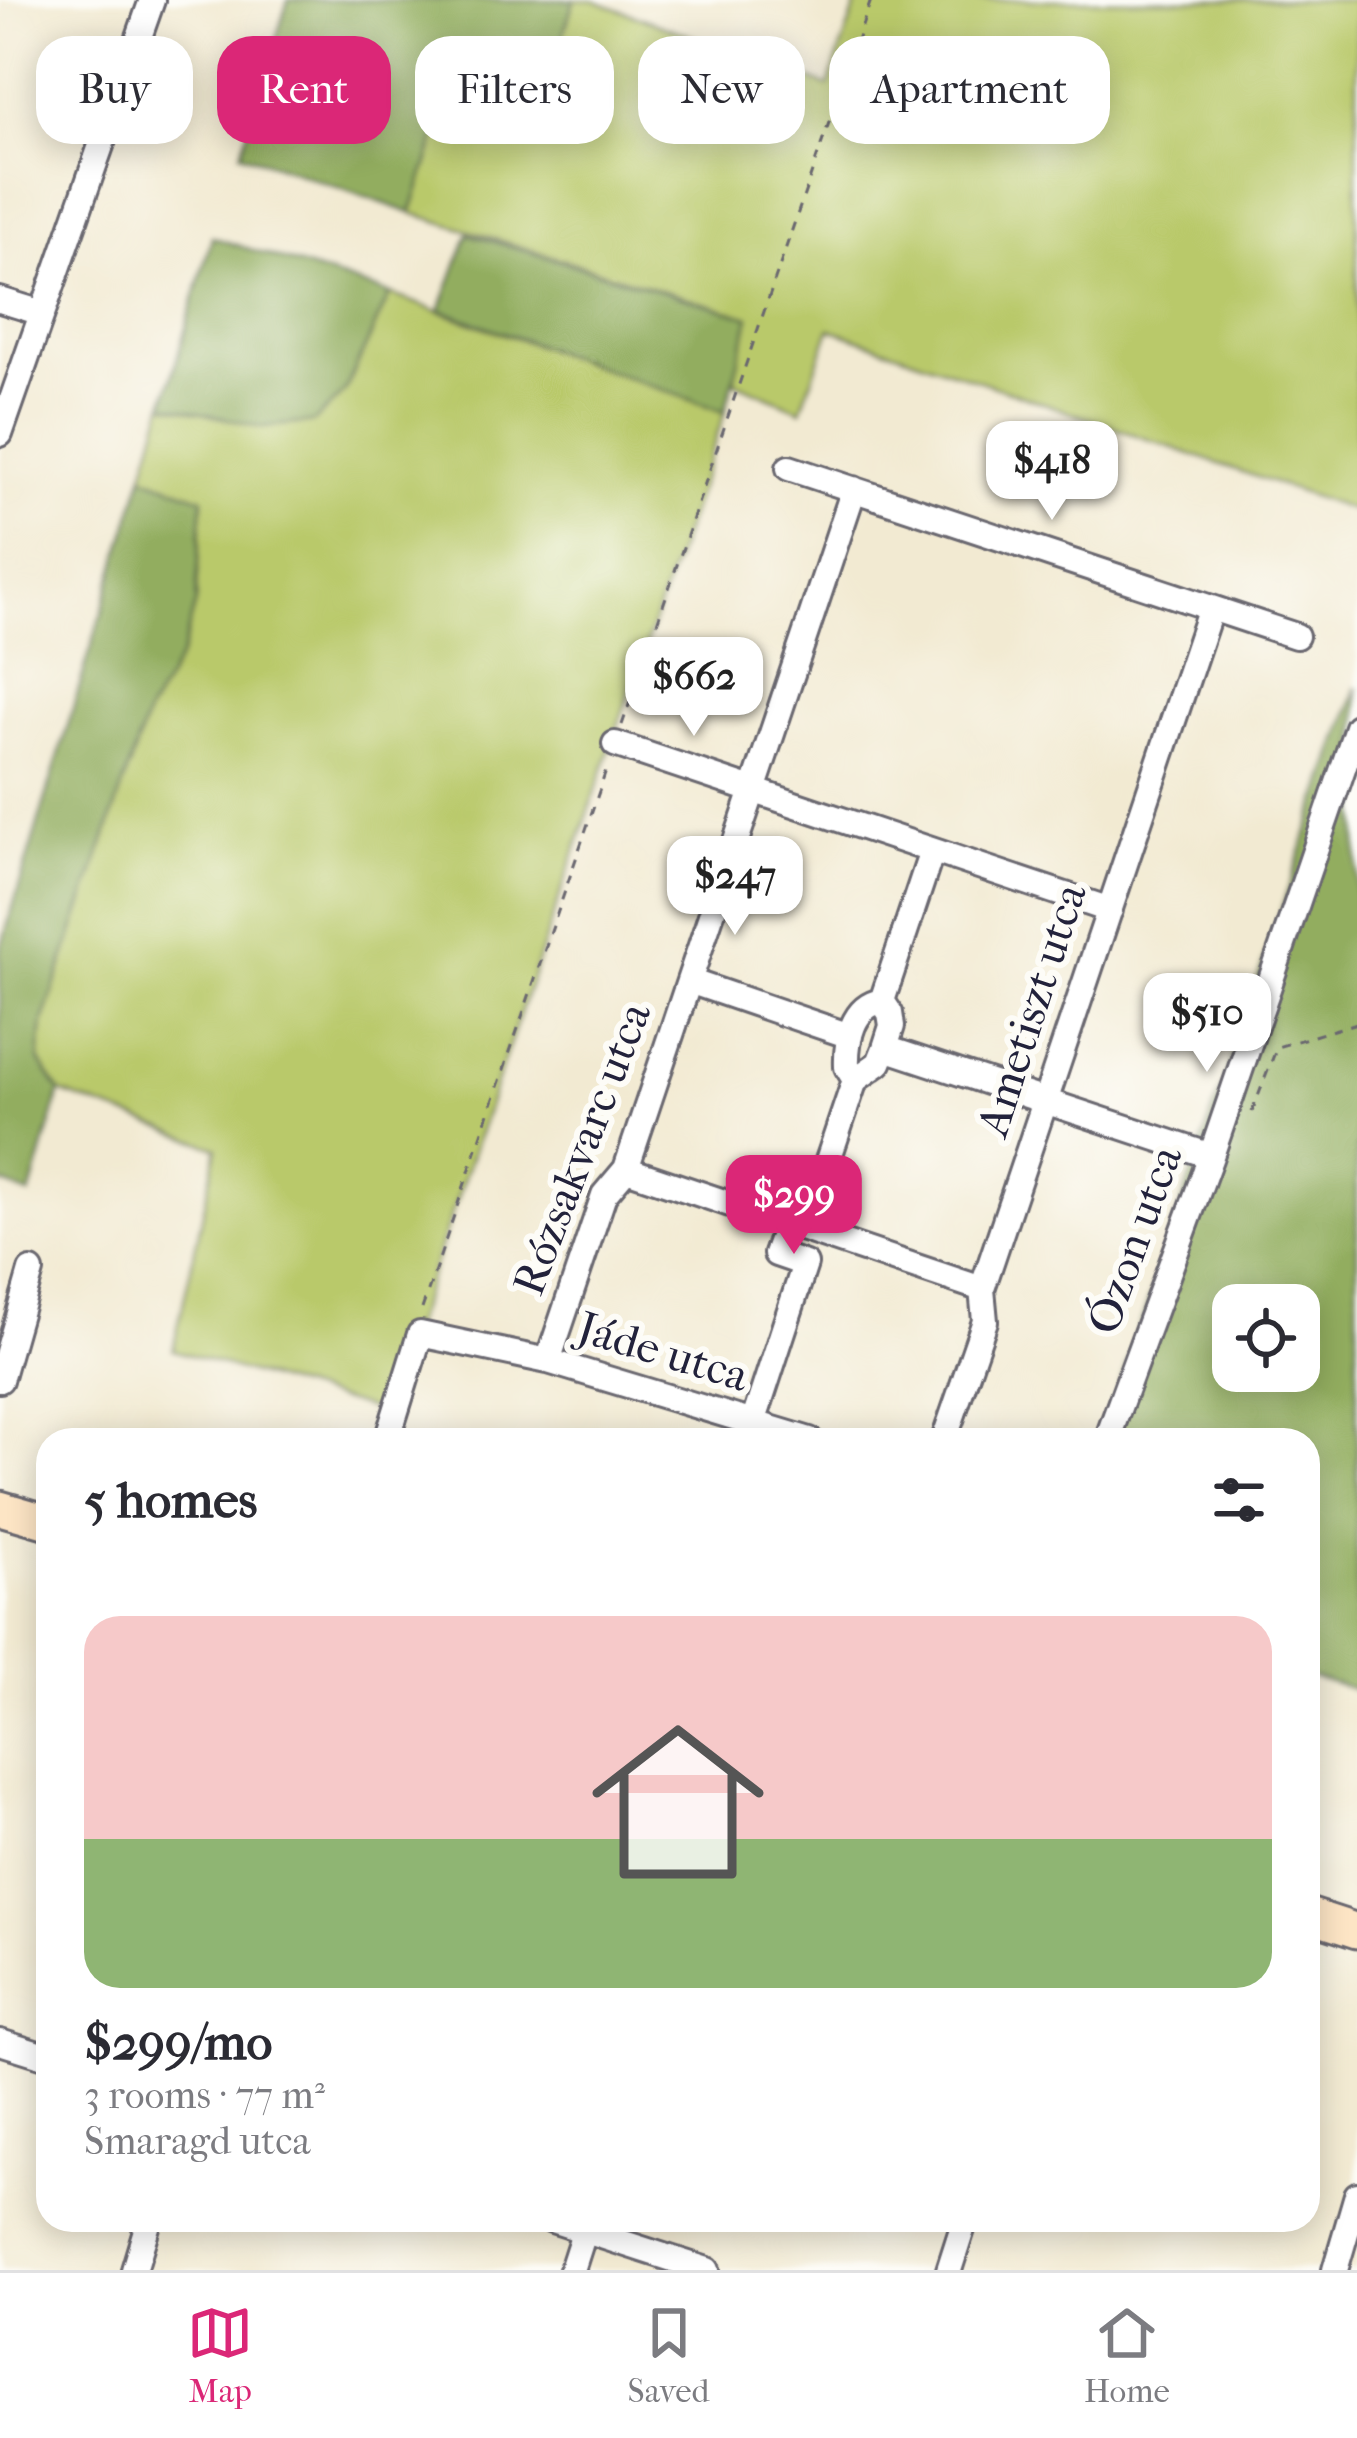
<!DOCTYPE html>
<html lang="en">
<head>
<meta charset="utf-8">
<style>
	:root { --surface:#fff; --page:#f7f7f7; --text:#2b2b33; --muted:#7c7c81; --line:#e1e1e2; --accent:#db2777 }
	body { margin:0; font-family:"IM FELL French Canon",serif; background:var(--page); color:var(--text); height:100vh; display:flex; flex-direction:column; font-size:45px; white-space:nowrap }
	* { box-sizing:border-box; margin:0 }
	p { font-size:39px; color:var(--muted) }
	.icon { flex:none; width:66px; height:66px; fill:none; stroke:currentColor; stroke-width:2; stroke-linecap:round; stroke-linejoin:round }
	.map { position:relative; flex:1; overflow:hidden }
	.sheet { position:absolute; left:36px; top:1428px; width:1284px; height:804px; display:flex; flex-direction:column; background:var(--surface); border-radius:36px; box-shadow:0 6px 30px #0003 }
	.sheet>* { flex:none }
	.hud { position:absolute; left:36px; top:36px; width:1287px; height:108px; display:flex; gap:24px }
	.controls { position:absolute; left:1212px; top:1284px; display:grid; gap:24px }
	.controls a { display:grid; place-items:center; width:108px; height:108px; border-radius:24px; background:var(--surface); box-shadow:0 6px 30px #0003; font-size:60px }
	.price { position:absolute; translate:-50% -102px; padding:0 27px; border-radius:24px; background:#fff; color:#222; font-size:39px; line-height:78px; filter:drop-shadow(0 3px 6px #0008) }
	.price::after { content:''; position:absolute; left:50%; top:72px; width:36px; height:27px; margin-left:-18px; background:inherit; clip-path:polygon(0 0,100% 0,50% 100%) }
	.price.active { background:var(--accent); color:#fff }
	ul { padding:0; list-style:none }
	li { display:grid; align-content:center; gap:24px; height:636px; padding:0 48px }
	li span { display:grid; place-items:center; height:372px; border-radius:36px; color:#555 }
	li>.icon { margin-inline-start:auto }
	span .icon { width:216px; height:216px; fill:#fffc; stroke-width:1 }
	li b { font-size:51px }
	h2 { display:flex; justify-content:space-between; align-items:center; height:144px; padding:0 48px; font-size:51px }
	.chip { padding:0 42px; border-radius:36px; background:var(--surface); box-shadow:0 6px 30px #0003; font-size:42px; line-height:108px }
	.chip.active { background:var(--accent); color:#fff }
	.tabs { display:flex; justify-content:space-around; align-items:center; height:168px; border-top:3px solid var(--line); background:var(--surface); font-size:33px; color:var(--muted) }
	.tabs a { display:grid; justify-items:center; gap:6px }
	.tabs .active { color:var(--accent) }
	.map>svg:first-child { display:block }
	.green { fill:#b9c96b; stroke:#6e7653; stroke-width:3 }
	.forest { fill:#92ad5f; stroke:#5a684d; stroke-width:3; fill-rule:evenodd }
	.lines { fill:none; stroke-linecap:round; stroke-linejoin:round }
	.street-casing { stroke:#6b6870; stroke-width:30 }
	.secondary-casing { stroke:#6b6870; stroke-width:39 }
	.path { stroke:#6b6870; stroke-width:3; stroke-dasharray:9 9; stroke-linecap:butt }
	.street { stroke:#fff; stroke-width:24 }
	.secondary { stroke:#fde5c5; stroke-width:33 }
	.labels { text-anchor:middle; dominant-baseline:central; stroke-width:12; stroke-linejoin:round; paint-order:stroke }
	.street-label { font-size:45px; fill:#22223b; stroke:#fdfcf7 }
</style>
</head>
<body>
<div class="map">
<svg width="1357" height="2270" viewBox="0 0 1357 2270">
	<rect width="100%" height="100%" fill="#fdfcf7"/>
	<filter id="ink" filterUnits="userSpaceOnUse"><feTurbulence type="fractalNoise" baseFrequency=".00833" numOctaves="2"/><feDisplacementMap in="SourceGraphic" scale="24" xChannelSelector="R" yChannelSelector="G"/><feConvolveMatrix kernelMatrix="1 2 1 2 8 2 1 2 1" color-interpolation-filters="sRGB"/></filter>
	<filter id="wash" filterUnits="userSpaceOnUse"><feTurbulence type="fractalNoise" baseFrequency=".004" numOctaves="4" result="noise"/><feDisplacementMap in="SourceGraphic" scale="48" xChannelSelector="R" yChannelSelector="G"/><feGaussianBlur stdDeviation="2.7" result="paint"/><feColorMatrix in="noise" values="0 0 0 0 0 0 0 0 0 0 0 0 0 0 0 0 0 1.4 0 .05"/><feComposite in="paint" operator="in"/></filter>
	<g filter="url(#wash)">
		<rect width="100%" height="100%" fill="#f2ead2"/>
		<path class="green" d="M574,0h19l235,86 30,-86h499v512l-527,-183 -29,81 -66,-28 -1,-16 15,-49 -338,-104 31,-92 35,-22 50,-13 25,-16z
			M390,294l335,118 -316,927 -29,73 -207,-62 44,-202 -157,-56 -22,-32 5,-38 104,-308 34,-59 15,-53 7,-103 -60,-23 21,-72 98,23 83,-36z"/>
		<path class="forest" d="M288,0h286l-22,70 -25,16 -50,13 -35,22 -31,92 -170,-60z
			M468,234l282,83 -25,95 -285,-102z
			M212,237l178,57 -45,97 -31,31 -52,5 -98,-23z
			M143,476l60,22 -7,104 -15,53 -34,59 -104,308 -4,38 21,32 -30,103 -30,-13v-232z
			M1357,687v1003l-49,-14v-236h-207zM1233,1305h66v66h-66z"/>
	</g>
	<g filter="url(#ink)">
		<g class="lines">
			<defs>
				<path id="street" d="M0,300l42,13
					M0,434l152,-434
					M789,468l507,168
					M615,744l495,166
					M689,981l161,55
					M885,1048l326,108
					M855,1080l-8,-13c-1,-26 5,-61 35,-66
					M626,1169l356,120
					M805,1229l50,-149 24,-17 6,-15 7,-22 -2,-13 -8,-12 50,-150
					M548,1361l56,-166 22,-26 228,-680
					M0,1380l31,-109
					M753,1423l52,-159 -29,-10 11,-31
					M387,1440l33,-106 128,27 262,79
					M944,1440l41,-119 -3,-32 229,-681
					M1107,1440l104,-284 146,-429
					M0,2042l48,15
					M552,2220l155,50
					M134,2270l15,-50
					M572,2270l16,-50
					M949,2270l16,-50
					M1335,2270l22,-75"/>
				<path id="secondary" d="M0,1508l48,14
					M1308,1915l49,16"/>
			</defs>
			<use href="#street" class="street-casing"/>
			<use href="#secondary" class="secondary-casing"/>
			<path class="path" d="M622,725l249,-725
				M1252,1112l25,-65 80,-24
				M422,1309l185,-541"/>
			<use href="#street" class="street"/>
			<use href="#secondary" class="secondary"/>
		</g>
	</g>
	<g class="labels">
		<g class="street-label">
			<text transform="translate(1032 1010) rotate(-72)">Ametiszt utca</text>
			<text transform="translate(582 1149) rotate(-69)">Rózsakvarc utca</text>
			<text transform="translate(1135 1240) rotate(-70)">Ózon utca</text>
			<text transform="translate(663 1352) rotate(17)">Jáde utca</text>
		</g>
	</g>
</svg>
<div class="controls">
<a><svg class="icon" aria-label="locate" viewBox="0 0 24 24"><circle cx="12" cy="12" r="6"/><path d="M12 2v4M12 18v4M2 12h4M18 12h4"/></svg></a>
</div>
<b class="price" style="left:1052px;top:523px">$418</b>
<b class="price" style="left:694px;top:739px">$662</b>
<b class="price" style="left:735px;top:938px">$247</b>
<b class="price" style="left:1207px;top:1075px">$510</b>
<b class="price active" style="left:794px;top:1257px">$299</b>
<div class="hud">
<a class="chip">Buy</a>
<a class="chip active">Rent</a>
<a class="chip">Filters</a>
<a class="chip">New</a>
<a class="chip">Apartment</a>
</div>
<section class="sheet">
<h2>5 homes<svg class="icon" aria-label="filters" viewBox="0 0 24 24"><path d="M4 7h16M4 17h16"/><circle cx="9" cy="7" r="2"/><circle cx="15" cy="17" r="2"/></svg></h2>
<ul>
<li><span style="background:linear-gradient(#f6c9c9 60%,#8fb573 0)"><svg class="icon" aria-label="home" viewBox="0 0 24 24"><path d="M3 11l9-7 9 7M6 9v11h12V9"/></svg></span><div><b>$299/mo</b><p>3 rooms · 77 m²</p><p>Smaragd utca</p></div></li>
</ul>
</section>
</div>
<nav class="tabs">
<a class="active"><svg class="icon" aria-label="map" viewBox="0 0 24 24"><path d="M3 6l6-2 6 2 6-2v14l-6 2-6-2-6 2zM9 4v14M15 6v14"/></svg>Map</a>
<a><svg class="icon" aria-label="saved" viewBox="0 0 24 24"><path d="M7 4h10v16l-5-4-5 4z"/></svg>Saved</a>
<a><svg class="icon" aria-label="home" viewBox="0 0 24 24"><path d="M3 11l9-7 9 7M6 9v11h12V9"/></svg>Home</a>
</nav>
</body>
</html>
